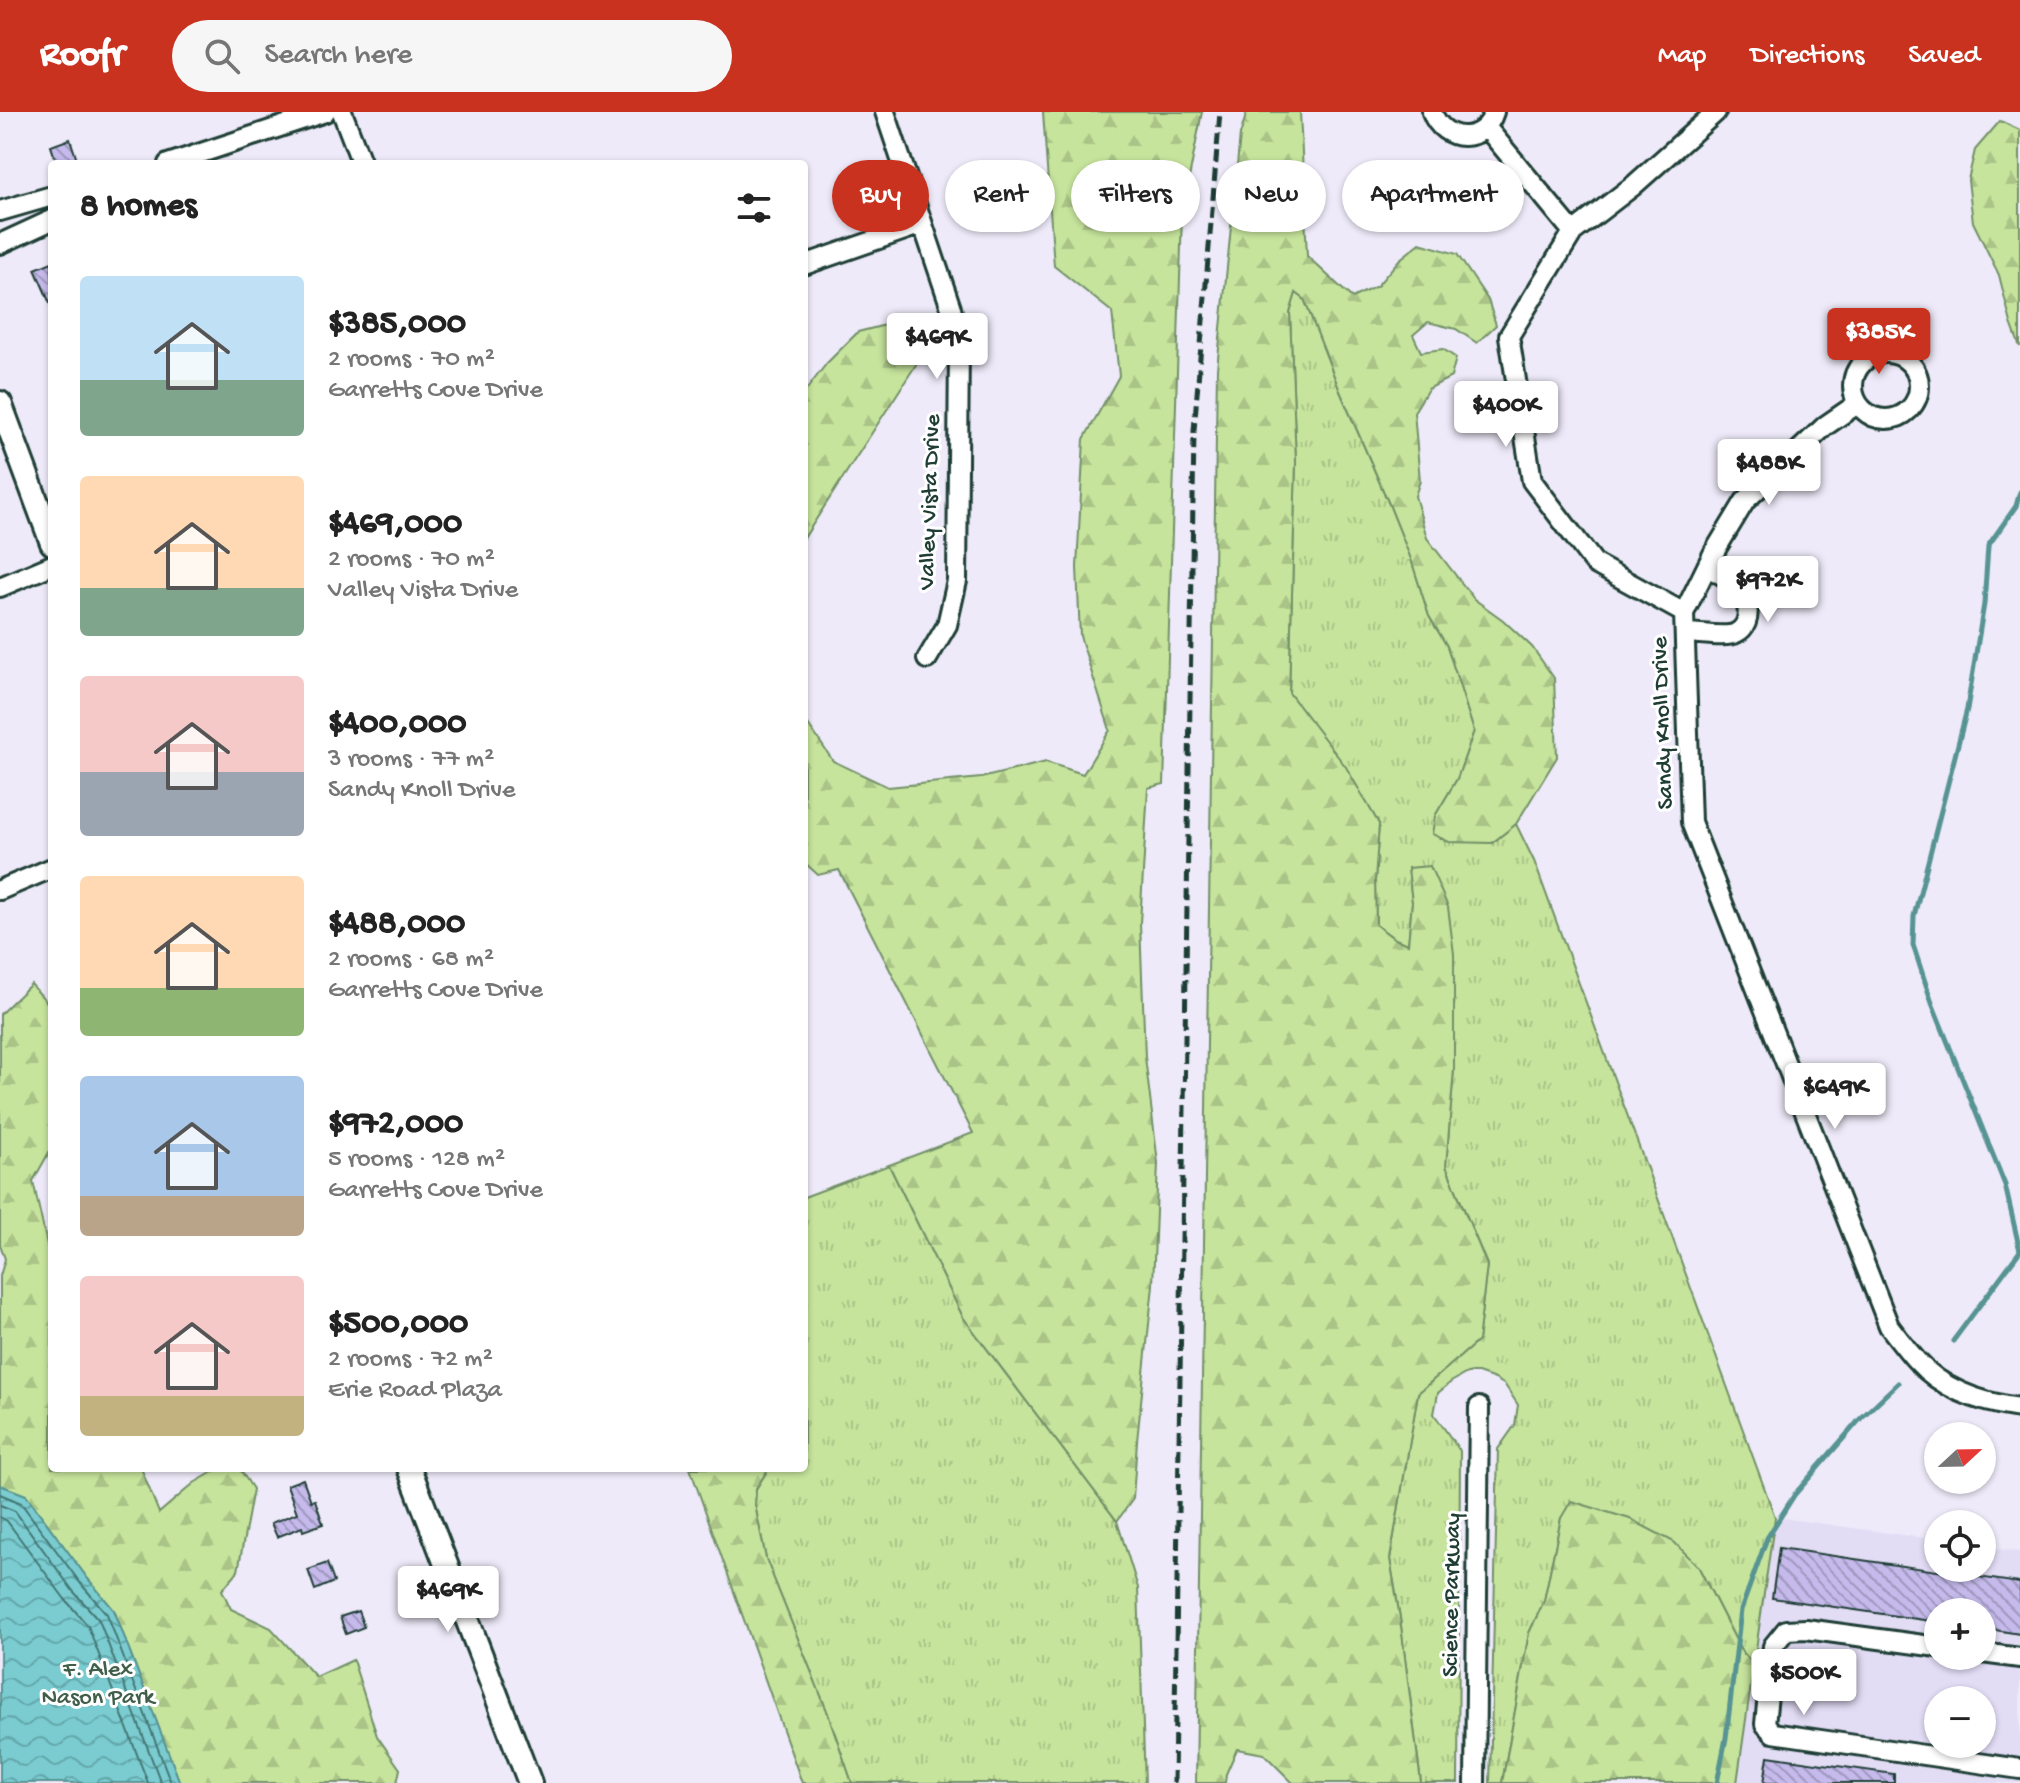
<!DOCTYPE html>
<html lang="en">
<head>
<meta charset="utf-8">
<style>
	:root { --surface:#fff; --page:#f6f6f6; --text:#222; --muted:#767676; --accent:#c8321e }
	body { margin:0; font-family:"Gochi Hand",sans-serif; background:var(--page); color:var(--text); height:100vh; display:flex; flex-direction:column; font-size:30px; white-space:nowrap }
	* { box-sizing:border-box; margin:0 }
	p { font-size:26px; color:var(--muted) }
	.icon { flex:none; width:44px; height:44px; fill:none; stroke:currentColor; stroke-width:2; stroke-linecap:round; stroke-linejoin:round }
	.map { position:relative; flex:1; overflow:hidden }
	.sheet { position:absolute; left:48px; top:48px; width:760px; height:1312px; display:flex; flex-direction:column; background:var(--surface); border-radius:8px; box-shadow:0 2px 6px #0004 }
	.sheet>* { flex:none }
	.top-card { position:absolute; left:832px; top:48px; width:760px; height:72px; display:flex; gap:16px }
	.needle { width:52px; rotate:68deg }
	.buttons { position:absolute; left:1924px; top:1310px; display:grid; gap:16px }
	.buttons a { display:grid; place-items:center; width:72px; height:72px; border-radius:50%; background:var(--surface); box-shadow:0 2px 6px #0004; font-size:40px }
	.price { position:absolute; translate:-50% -68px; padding:0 18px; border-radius:8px; background:#fff; color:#222; font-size:26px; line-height:52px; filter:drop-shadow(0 2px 4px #0008) }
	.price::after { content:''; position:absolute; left:50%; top:48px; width:24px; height:18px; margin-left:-12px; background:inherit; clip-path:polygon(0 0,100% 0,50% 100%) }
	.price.current { background:var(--accent); color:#fff }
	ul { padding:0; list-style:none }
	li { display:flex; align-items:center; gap:24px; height:200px; padding:0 32px }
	li span { display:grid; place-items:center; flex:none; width:224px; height:160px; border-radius:8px; color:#555 }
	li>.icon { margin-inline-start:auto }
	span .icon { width:96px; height:96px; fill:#fffc; stroke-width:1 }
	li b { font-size:34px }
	h2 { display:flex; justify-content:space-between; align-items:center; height:96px; padding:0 32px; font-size:34px }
	.pill { padding:0 28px; border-radius:36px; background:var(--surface); box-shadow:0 2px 6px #0004; font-size:28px; line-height:72px }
	.pill.current { background:var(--accent); color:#fff }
	header { display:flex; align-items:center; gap:48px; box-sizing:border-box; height:112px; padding:0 40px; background:var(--accent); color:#fff }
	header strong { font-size:38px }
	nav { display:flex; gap:44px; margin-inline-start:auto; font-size:28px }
	.search { width:560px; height:72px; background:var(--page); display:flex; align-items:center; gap:20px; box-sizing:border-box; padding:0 28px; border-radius:44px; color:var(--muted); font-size:30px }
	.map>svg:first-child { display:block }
	.built { fill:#e2dcf5; fill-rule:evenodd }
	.grass { fill:url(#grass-tufts); stroke:#729068; stroke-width:2 }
	.forest { fill:url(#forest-firs); stroke:#729068; stroke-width:2 }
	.water { fill:url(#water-waves); stroke:#569392; stroke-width:2 }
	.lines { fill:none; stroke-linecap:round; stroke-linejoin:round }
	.shore { stroke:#437673; stroke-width:2 }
	.stream { stroke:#569392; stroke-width:5 }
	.building { fill:url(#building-back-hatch); stroke:#1f3d34; stroke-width:2 }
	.minor-casing { stroke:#1f3d34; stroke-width:24 }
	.tertiary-casing { stroke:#1f3d34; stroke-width:28 }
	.minor { stroke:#fff; stroke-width:18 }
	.tertiary { stroke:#fff; stroke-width:22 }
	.rail { stroke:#1f3d34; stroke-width:5; stroke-dasharray:12 6; stroke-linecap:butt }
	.labels { text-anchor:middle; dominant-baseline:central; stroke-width:6; stroke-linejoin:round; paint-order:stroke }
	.street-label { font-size:24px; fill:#1f3d34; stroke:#fff }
	.park-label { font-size:24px; fill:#405e49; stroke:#fff }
</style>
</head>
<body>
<header>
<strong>Roofr</strong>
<div class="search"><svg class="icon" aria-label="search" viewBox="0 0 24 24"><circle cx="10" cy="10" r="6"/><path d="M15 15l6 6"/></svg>Search here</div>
<nav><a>Map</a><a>Directions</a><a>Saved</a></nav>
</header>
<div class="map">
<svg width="2020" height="1671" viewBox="0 0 2020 1671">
	<defs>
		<pattern id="grass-tufts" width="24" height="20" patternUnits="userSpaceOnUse" patternTransform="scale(2)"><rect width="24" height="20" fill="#c6e49c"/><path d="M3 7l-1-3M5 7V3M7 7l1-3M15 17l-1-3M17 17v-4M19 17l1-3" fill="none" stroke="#aac487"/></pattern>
		<pattern id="forest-firs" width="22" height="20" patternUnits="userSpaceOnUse" patternTransform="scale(2)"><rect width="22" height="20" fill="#c6e49c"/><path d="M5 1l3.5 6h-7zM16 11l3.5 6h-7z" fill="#aac487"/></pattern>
		<pattern id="water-waves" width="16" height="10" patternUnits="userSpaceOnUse" patternTransform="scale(2)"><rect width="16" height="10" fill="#7accd1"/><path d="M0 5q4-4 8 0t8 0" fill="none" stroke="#63a7aa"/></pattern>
		<pattern id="building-back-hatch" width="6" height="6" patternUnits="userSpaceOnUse" patternTransform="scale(2)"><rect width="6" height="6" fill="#c5baeb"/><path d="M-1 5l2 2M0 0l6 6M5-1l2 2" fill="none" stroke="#9f98bf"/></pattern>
	</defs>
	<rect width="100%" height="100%" fill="#eeeaf9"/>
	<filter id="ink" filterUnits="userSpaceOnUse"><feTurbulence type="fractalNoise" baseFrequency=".0125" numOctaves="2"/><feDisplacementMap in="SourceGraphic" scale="16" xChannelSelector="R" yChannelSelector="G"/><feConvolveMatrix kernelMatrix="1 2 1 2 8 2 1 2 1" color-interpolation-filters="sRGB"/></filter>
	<g filter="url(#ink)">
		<path class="built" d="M1775,1405l163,23v28h44v-21l38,5v231h-283zM1938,1500h44v44h-44zM1938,1588h44v44h-44z"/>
		<path class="grass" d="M1296,180l8,6 36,93 49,113 22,55 18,57 18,30 27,85 -17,48 -22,37 38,25 19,2 24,-19 18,37 241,656 -21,146 -11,-9 -45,-88 -137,-48 -17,83 -15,32 -27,150h-12l8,-334 17,-24 3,-20 -13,-20 -10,-6 -17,-6h-11l-16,9 -13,11 -4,21 26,37 -2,332h-37l-21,-165 -10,-59 28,-166 60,-52 9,-76 -41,-99 8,-97 -46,-201 4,34 -4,42 -13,-5 -19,-14 -1,-44 4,-57 -34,-57 -56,-74 7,-231 -6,-149z
			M889,1053l74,152 154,204 21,67 7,195h-293l-25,-72 -61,-152 -11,-54 1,-16 13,-21h35v-271z"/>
		<path class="forest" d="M1043,0h159l-20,102 -18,570 -16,4 -8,135 5,134 13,106 -5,122 -16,156 -4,58 -16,22 -154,-204 -74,-152 84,-32 -134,-263 -21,5 -14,-13v-144l29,43 55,26 93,-9 65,-16 37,12 27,-44 -30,-94 -3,-69 7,-128 35,-63 -7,-64 -58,-46z
			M1247,0h53l7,144 45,42 25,-12 22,-26 21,-17 37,11 31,46 8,25 -19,18 -21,-14 -28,-7 -15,13 8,17 22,-3 13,9 -5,19 -23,12 -14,23 6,69 -5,15 12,42 47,61 29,21 29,27 22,31 3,79 -41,67 -24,19 -43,-1 -17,-8 3,-18 22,-37 17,-48 -27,-85 -18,-30 -18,-57 -22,-55 -49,-113 -36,-92 -8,-6 -6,20 6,149 -7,231 57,74 33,57 -4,57 1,44 19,14 13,5 4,-42 -4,-34 22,-2 18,41 6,47v115l-8,97 41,99 -9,76 -60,52 -28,166 10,59 21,165h-128l-29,-29 -27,-5 -11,25 -1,9h-29l21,-1414 23,-234z
			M2000,9l20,9v217l-9,-24 -12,-48 -26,-53 -5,-42 7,-30z
			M901,209l18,39 -115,178v-145l23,-30 31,-31z
			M31,872l21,24v139l-19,34 19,86v201h89l18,45 35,-30 26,-15h19l14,21 -15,82 -16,19 9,19 40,19 45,49 37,-17 24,76 23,33 -3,14h-217l-66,-173 -26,-31 -62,-84 -26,-10v-209l5,-17 -5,-15v-230z
			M690,1356h79l-13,20 -1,17 11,54 61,152 25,72h-50z
			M1571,1389l59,18 44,23 24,24 45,88 11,9 -17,120h-235l27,-150 15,-32 17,-83z"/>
		<path class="water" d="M0,1373l26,10 62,84 26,31 66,173h-180z"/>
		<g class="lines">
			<path class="shore" d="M0,1382l21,9 60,81 26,30 64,169
				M0,1393l15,6 58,80 26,29 62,163
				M0,1405l7,4 57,77 24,28 60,157"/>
			<path class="stream" d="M1953,1229l67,-90 -15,-66 -73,-182 -19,-58 1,-29 53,-207 17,-105 4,-58 28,-40 4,-14
				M1717,1671l9,-45 15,-128 26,-72 28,-44 66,-76 37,-35"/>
		</g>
		<path class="building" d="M70,27l7,21 -12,4h-8l-6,-18z
			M52,150v46l-17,-39z
			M303,1367l8,22 4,-1 8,24 -20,7 -1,-4 -25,10 -6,-14 26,-10 -10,-28z
			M1779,1436l241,35v51l-38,-6v-16h-44v10l-166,-24z
			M327,1451l7,19 -19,8 -7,-20z
			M358,1499l6,16 -18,7 -6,-17z
			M1768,1644l126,18v9h-130z"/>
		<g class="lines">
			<defs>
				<path id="minor" d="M342,0l20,52
					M885,0l66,196 8,38 -2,235 -10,44 -20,34
					M1432,0c11,31 52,33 62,0
					M1716,0l-83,74 -60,46 -64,104 23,145 63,83 89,49 7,209 198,504c9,12 18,24 28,35 26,29 65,42 103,47
					M1486,15l87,105
					M168,52l157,-52
					M0,99l52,-15
					M0,132l52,-24
					M804,153l118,-41
					M1853 274a33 33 0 1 1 66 0a33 33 0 1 1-66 0Z
					M0,475l52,-22
					M1684,501l29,-59 32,-53 80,-75 32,-22
					M1685,521c13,0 42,5 51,0 20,-10 11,-39 -2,-50 -8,-6 -18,-11 -27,-17
					M0,778l52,-22
					M1938,1535l-132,-18 -20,1 -13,16 -8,78 8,9 247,36
					M1982,1541l38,5
					M1475,1671l4,-376"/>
				<path id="tertiary" d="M0,291l52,140
					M409,1356l121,315"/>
			</defs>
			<use href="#minor" class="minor-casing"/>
			<use href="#tertiary" class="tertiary-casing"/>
			<use href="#minor" class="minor"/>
			<use href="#tertiary" class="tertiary"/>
			<path class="rail" d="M1174,1671l20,-1352 26,-319"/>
		</g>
	</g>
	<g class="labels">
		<g class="street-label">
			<text transform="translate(931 390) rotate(-88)">Valley Vista Drive</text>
			<text transform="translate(1664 611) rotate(-92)">Sandy Knoll Drive</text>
			<text transform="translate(1453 1483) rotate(-89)">Science Parkway</text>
		</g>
		<g class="park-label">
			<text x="98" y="1558">F. Alex<tspan x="98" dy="28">Nason Park</tspan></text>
		</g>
	</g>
</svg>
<div class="buttons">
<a><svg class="needle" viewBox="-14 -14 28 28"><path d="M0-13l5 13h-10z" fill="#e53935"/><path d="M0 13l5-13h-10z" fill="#767676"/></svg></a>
<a><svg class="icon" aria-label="locate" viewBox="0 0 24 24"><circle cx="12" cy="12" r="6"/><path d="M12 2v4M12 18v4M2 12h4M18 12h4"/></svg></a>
<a>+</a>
<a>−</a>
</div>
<b class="price current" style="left:1879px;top:264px">$385K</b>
<b class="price" style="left:937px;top:269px">$469K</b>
<b class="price" style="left:1506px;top:337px">$400K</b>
<b class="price" style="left:1769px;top:395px">$488K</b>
<b class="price" style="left:1768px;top:512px">$972K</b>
<b class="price" style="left:1835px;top:1019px">$649K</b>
<b class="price" style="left:448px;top:1522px">$469K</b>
<b class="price" style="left:1804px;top:1605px">$500K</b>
<div class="top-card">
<a class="pill current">Buy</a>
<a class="pill">Rent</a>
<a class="pill">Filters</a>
<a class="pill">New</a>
<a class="pill">Apartment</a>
</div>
<section class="sheet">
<h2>8 homes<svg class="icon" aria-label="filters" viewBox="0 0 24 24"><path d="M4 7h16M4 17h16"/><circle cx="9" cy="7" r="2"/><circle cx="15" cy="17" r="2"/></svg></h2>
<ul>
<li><span style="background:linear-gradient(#bfe0f5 65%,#7fa58c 0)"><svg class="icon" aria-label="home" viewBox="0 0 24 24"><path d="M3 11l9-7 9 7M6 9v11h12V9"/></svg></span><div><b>$385,000</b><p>2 rooms · 70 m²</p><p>Garretts Cove Drive</p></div></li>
<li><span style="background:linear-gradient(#ffd9b3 70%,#7fa58c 0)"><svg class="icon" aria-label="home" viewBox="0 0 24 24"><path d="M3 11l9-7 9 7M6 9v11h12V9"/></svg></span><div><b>$469,000</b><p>2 rooms · 70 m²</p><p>Valley Vista Drive</p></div></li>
<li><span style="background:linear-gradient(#f6c9c9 60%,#9aa5b1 0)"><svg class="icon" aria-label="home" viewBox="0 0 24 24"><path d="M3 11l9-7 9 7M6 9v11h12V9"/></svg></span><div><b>$400,000</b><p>3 rooms · 77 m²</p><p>Sandy Knoll Drive</p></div></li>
<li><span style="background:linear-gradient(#ffd9b3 70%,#8fb573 0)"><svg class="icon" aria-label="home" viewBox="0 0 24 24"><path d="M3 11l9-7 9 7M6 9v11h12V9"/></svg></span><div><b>$488,000</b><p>2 rooms · 68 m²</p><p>Garretts Cove Drive</p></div></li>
<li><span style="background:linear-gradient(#a9c7e8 75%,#b9a48a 0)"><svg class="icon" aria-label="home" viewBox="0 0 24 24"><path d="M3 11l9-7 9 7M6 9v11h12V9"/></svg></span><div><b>$972,000</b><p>5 rooms · 128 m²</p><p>Garretts Cove Drive</p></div></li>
<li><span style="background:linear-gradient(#f6c9c9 75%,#c2b280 0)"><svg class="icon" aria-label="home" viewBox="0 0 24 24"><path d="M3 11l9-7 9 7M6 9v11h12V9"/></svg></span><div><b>$500,000</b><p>2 rooms · 72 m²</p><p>Erie Road Plaza</p></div></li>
</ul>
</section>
</div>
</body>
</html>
